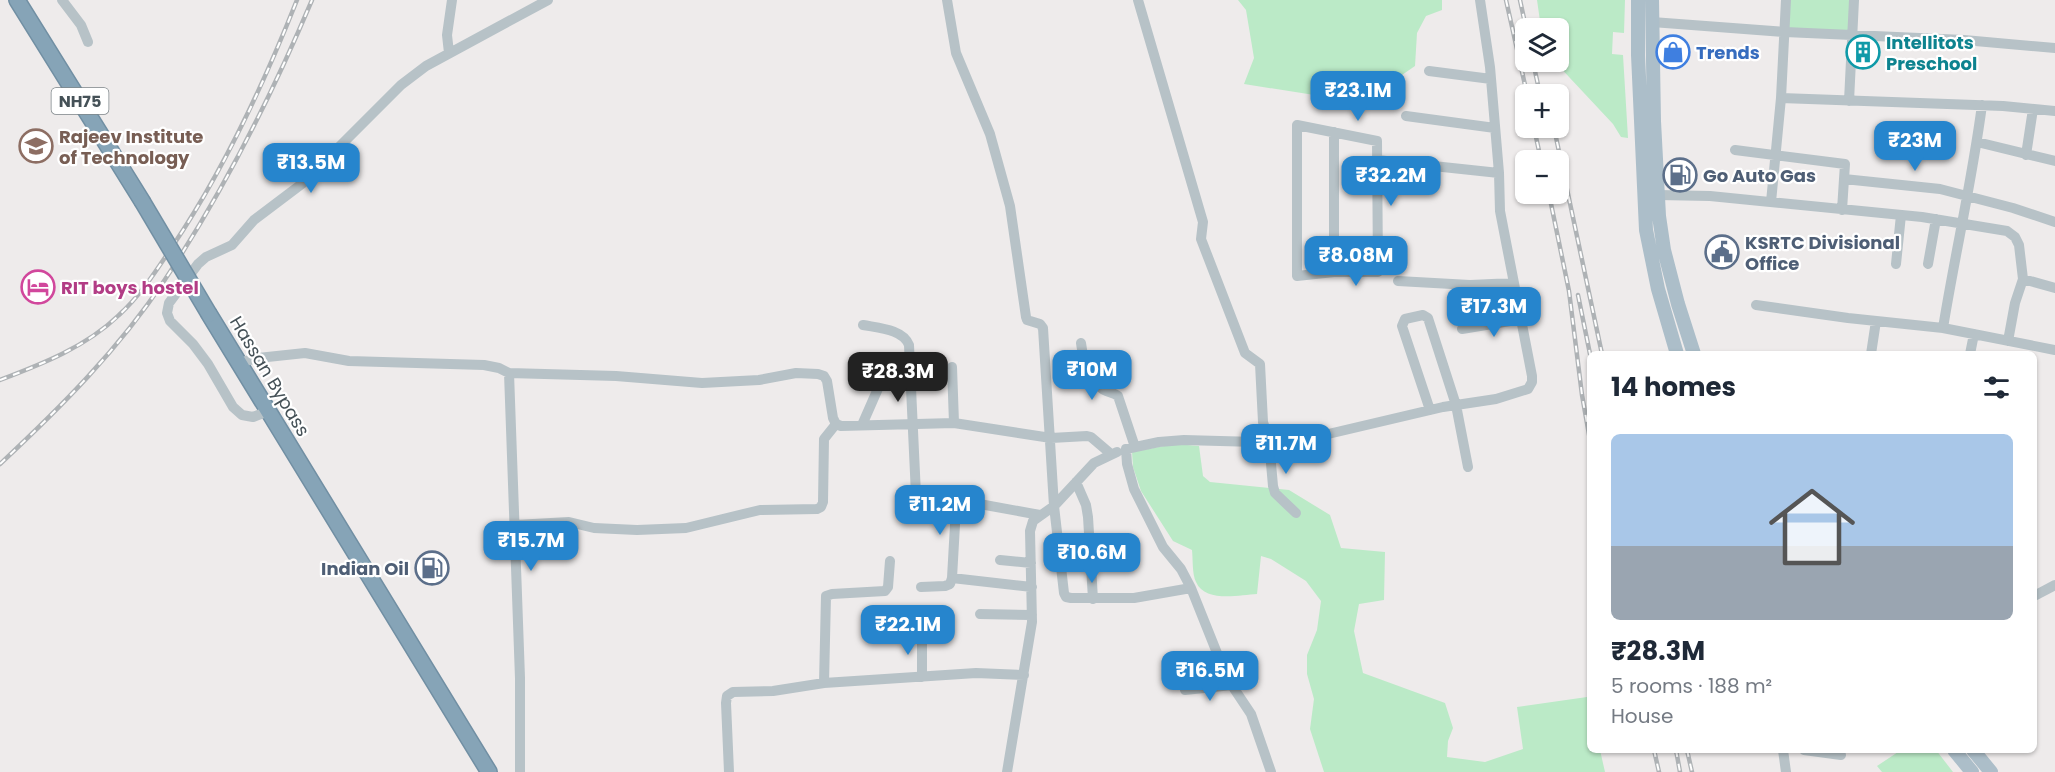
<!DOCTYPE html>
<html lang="en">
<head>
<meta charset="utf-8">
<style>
	:root { --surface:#fff; --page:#f2f2f3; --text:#1f2937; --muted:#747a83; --line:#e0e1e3; --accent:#2685cd }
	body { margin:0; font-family:Poppins,sans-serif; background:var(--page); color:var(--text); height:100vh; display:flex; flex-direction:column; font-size:22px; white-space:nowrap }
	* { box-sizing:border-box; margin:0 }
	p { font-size:20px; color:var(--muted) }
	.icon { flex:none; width:33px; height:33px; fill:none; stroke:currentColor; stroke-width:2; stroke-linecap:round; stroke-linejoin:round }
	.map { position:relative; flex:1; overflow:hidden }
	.side { position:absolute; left:1587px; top:351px; width:450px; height:402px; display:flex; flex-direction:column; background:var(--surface); border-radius:9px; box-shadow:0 2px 4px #0004 }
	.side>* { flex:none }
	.fabs { position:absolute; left:1515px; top:18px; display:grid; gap:12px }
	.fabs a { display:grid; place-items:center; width:54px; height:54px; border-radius:9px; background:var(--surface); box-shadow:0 2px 4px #0004; font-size:30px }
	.price { position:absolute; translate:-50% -51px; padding:0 14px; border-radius:12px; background:var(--accent); color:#fff; font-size:20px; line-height:39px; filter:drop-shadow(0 2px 3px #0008) }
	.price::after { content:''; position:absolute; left:50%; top:36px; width:18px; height:14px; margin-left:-9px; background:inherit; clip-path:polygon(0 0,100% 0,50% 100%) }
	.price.current { background:#222; color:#fff }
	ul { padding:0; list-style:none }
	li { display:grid; align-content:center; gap:12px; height:318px; padding:0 24px }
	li+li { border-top:2px solid var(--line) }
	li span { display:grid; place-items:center; height:186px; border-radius:9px; color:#555 }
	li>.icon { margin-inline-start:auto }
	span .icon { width:108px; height:108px; fill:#fffc; stroke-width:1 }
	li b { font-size:26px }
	h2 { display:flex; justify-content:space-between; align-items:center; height:72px; padding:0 24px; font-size:26px }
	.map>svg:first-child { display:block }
	.green { fill:#bbeac7 }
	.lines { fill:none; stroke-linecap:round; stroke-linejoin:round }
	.highway-casing { stroke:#718fa3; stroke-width:18 }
	.minor { stroke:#b7c2c7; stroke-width:10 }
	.major { stroke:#acbec9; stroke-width:14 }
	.highway { stroke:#86a4b7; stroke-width:15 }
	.rail-casing { stroke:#aeb2b5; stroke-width:4.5 }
	.rail { stroke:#fff; stroke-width:2; stroke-dasharray:7; stroke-linecap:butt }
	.highway-bridge-casing { stroke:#718fa3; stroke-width:18; stroke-linecap:butt }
	.highway-bridge { stroke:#86a4b7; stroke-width:15 }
	.labels { text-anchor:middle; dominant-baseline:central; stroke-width:4.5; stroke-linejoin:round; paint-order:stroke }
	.shield { fill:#fff; stroke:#7d8589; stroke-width:1.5 }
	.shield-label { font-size:16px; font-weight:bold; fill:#455157 }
	.culture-label { font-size:18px; font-weight:bold; fill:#0d838f; stroke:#fff; text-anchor:start }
	.shop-label { font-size:18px; font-weight:bold; fill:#366cbe; stroke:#fff; text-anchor:start }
	.education-label { font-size:18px; font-weight:bold; fill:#785e54; stroke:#fff; text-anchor:start }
	.service-label { font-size:18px; font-weight:bold; fill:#4e5e75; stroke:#fff; text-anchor:start }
	.hotel-label { font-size:18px; font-weight:bold; fill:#b23c85; stroke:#fff; text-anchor:start }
	.street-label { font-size:18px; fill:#455157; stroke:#fff }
</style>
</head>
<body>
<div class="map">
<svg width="2055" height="772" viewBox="0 0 2055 772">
	<rect width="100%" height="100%" fill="#eeebeb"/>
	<path class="green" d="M1238,0h204v10l-16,6 -9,17 -2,33 -32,22 -12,16 -127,-20 10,-26 -8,-48z
		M1537,0h88l-1,33 -11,-1 -1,22 11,1 5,83 -7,-1 -8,-13 -58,-62h3v-34h-17z
		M1789,0h62l-1,32 -62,-3z
		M1175,444l24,2 4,30 7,6 79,8 41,25 11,33 44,4 -1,48 -25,4 -5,27 9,42 82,30 8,25 -5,13 -1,16 38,5 38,-13 -6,-42 70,-10 3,11v42h10l5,22h-281l-14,-43 4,-30 -7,-25v-19l10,-25 4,-29 -15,-20 -35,-22 -10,-3 -4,38c-18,1 -52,9 -61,-12 -4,-8 -3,-23 -4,-32l-19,-9 -32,-50 -8,-24 -1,-15z
		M1901,750h35l17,22h-71l-5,-6z"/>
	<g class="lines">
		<defs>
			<path id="highway" d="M17,0l125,201
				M209,314l280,458"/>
		</defs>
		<use href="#highway" class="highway-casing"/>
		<path class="minor" d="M62,0l19,25 7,17
			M947,0l9,53 34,81 20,72 16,111 1,3 13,4 3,4 11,178 10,87 2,4 5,1h63l57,-10
			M1138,0l65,222 -2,17 44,114 15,11 3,58 6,19 4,45 2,7 21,20
			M1652,22l133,10 179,8 91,8
			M449,53l-2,-18 5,-35
			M1429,71l62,8
			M1781,98l222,8 52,5
			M1849,101l5,-101
			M1406,116l89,12
			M1297,125l80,16 1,131h-44l-37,4z
			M1334,132v140
			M1977,142l78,19
			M1735,150l110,14 -1,15 96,10 73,19 42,14
			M2026,155l7,-46
			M1377,160l122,13
			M1658,195l52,1 212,21 85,14 8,6 4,8 4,34 -8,24 -7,38
			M1771,202l10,-104 5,-98
			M1842,210l2,-31
			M1896,264l5,-49
			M1928,264l8,-45
			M2023,279l32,9
			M1398,281l72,4 44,-2
			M1756,305l92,13 95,10 112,22
			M863,325c15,3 40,4 46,20l7,150
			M1943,328c12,-74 29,-147 39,-223
			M1462,329l60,-10
			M1081,343l2,13 13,11c2,7 0,20 8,23 5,3 9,2 14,6l17,51
			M1871,354l5,-33
			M1970,354l4,-20
			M238,363l20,-5 47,-5 44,8 135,4 15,3 10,5 107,3 86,7 57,-3 37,-7 22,1 6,2 3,5 6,37 3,6 5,2 113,-3 97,15 36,-2 4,1 20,17
			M952,367l2,56
			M509,373l11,305v94
			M1430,410l-28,-84 3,-7 18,-4 5,3 28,87 12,62
			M268,411l-15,6 -11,-2 -9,-8 -25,-43 -15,-20 -23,-23 -3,-8 2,-10 29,-39 8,-7 26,-12 22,-25 49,-37 98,-98 25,-19 122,-66
			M862,425l18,-41 4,-2 26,1
			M1076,482l10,23 2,12 5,82
			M515,525l54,-3 25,6 43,2 49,-2 74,-18 57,-1 4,-2 2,-5 1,-63 12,-15
			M1000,560l31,3
			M921,587l24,-1 5,-2 2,-6
			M1032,587l-80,-9 4,-71 2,-5 5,-1 77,14
			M2034,596l21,-11
			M980,614l52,1
			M922,677v-41
			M824,683l2,-87 6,-2 53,-3 3,-4 2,-26
			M1185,690l47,-5
			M1783,750l3,22
			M1804,750l37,5
			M729,772l-3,-69 1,-7 6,-4 40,-1 51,-8 152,-10 48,2
			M1007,772l25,-150 -2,-91 3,-10 21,-15 40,-43 23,-11
			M1271,772l-20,-58 -24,-36 -36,-90 -10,-19 -18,-22 -29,-58 -7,-25 -1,-15 33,-7 25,-2 72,2 51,-3 136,-32 53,-8 32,-10 4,-7v-6l-32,-165 -1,-38 -9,-106 -10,-67"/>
		<path class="major" d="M1638,0v55l8,175 12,59 19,65
			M1652,0l2,121 5,95 5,34 14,54 16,50
			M1954,750l18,22
			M1973,750l18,22"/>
		<use href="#highway" class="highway"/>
		<defs>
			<path id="rail" d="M1506,0l21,94
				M1520,0l6,28
				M1533,62l7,32
				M1534,128l7,32
				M1554,128l48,226
				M1549,194l20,97 13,104 8,45
				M1578,295l12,59
				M0,380c42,-16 86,-33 119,-65 21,-19 37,-44 53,-68 52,-77 91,-161 125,-247
				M0,464c60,-56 118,-114 164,-183 58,-87 107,-184 148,-281
				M1654,750l5,22
				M1676,750l4,22
				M1687,750l5,22"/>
		</defs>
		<use href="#rail" class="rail-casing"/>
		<use href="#rail" class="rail"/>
		<defs>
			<path id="highway-bridge" d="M142,201l67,113"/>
		</defs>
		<use href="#highway-bridge" class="highway-bridge-casing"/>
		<use href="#highway-bridge" class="highway-bridge"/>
	</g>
	<defs>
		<symbol id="shop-ring" viewBox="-11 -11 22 22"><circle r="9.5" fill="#fff" stroke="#3f7fe0" stroke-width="1.5"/><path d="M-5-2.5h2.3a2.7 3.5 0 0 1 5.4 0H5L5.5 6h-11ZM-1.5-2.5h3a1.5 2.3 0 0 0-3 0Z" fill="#3f7fe0"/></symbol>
		<symbol id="building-ring" viewBox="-11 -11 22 22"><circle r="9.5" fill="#fff" stroke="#0f9aa8" stroke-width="1.5"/><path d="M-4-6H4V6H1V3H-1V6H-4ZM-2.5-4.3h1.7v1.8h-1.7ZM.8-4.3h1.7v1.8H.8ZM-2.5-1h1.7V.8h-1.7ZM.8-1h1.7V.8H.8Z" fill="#0f9aa8"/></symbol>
		<symbol id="university-ring" viewBox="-11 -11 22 22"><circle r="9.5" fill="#fff" stroke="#8d6e63" stroke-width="1.5"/><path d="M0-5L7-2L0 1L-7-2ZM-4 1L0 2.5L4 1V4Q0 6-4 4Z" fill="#8d6e63"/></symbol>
		<symbol id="fuel-ring" viewBox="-11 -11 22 22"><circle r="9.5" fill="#fff" stroke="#5c6f8a" stroke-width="1.5"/><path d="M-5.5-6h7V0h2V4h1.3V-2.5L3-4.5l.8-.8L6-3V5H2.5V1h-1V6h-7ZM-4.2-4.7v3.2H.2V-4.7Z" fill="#5c6f8a"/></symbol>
		<symbol id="civic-ring" viewBox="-11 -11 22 22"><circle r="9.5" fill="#fff" stroke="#5c6f8a" stroke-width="1.5"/><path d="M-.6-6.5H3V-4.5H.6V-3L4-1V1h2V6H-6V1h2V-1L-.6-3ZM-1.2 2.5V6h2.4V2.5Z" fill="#5c6f8a"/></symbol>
		<symbol id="hotel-ring" viewBox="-11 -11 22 22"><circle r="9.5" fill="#fff" stroke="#d1479c" stroke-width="1.5"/><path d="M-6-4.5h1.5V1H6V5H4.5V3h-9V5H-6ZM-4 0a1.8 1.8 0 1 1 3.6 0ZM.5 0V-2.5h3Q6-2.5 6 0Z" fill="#d1479c"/></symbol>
	</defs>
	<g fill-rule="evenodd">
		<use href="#shop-ring" x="1654" y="33" width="38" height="38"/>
		<use href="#building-ring" x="1844" y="33" width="38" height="38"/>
		<use href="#university-ring" x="17" y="127" width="38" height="38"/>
		<use href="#fuel-ring" x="1661" y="156" width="38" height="38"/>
		<use href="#civic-ring" x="1703" y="233" width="38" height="38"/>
		<use href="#hotel-ring" x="19" y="268" width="38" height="38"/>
		<use href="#fuel-ring" x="413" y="549" width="38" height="38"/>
	</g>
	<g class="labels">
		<rect class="shield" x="51.5" y="88" width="57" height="26" rx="4.5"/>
		<g class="shield-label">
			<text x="80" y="101">NH75</text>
		</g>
		<g class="culture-label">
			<text x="1886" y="42">Intellitots<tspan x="1886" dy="21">Preschool</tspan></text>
		</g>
		<g class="shop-label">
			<text x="1696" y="52">Trends</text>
		</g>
		<g class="education-label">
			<text x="59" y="136">Rajeev Institute<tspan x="59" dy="21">of Technology</tspan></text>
		</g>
		<g class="service-label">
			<text x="1703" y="175">Go Auto Gas</text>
			<text x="1745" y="242">KSRTC Divisional<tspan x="1745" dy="21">Office</tspan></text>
			<text x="409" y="568" text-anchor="end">Indian Oil</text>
		</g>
		<g class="hotel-label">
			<text x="61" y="287">RIT boys hostel</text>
		</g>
		<g class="street-label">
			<text transform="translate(270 376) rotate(59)">Hassan Bypass</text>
		</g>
	</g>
</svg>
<div class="fabs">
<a><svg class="icon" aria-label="layers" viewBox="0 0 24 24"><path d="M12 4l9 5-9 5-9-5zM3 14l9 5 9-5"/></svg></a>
<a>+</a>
<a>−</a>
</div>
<b class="price" style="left:1358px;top:122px">₹23.1M</b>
<b class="price" style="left:1915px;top:172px">₹23M</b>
<b class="price" style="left:311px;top:194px">₹13.5M</b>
<b class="price" style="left:1391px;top:207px">₹32.2M</b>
<b class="price" style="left:1356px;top:287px">₹8.08M</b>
<b class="price" style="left:1494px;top:338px">₹17.3M</b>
<b class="price" style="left:1092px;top:401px">₹10M</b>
<b class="price current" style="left:898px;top:403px">₹28.3M</b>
<b class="price" style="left:1286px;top:475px">₹11.7M</b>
<b class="price" style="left:940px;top:536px">₹11.2M</b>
<b class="price" style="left:531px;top:572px">₹15.7M</b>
<b class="price" style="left:1092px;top:584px">₹10.6M</b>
<b class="price" style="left:908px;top:656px">₹22.1M</b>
<b class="price" style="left:1210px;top:702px">₹16.5M</b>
<section class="side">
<h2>14 homes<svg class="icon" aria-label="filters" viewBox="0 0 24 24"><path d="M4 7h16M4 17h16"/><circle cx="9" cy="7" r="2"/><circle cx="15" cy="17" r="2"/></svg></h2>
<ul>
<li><span style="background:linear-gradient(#a9c7e8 60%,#9aa5b1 0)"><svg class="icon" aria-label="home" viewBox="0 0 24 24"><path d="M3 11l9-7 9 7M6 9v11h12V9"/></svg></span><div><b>₹28.3M</b><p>5 rooms · 188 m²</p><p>House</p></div></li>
</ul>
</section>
</div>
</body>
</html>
